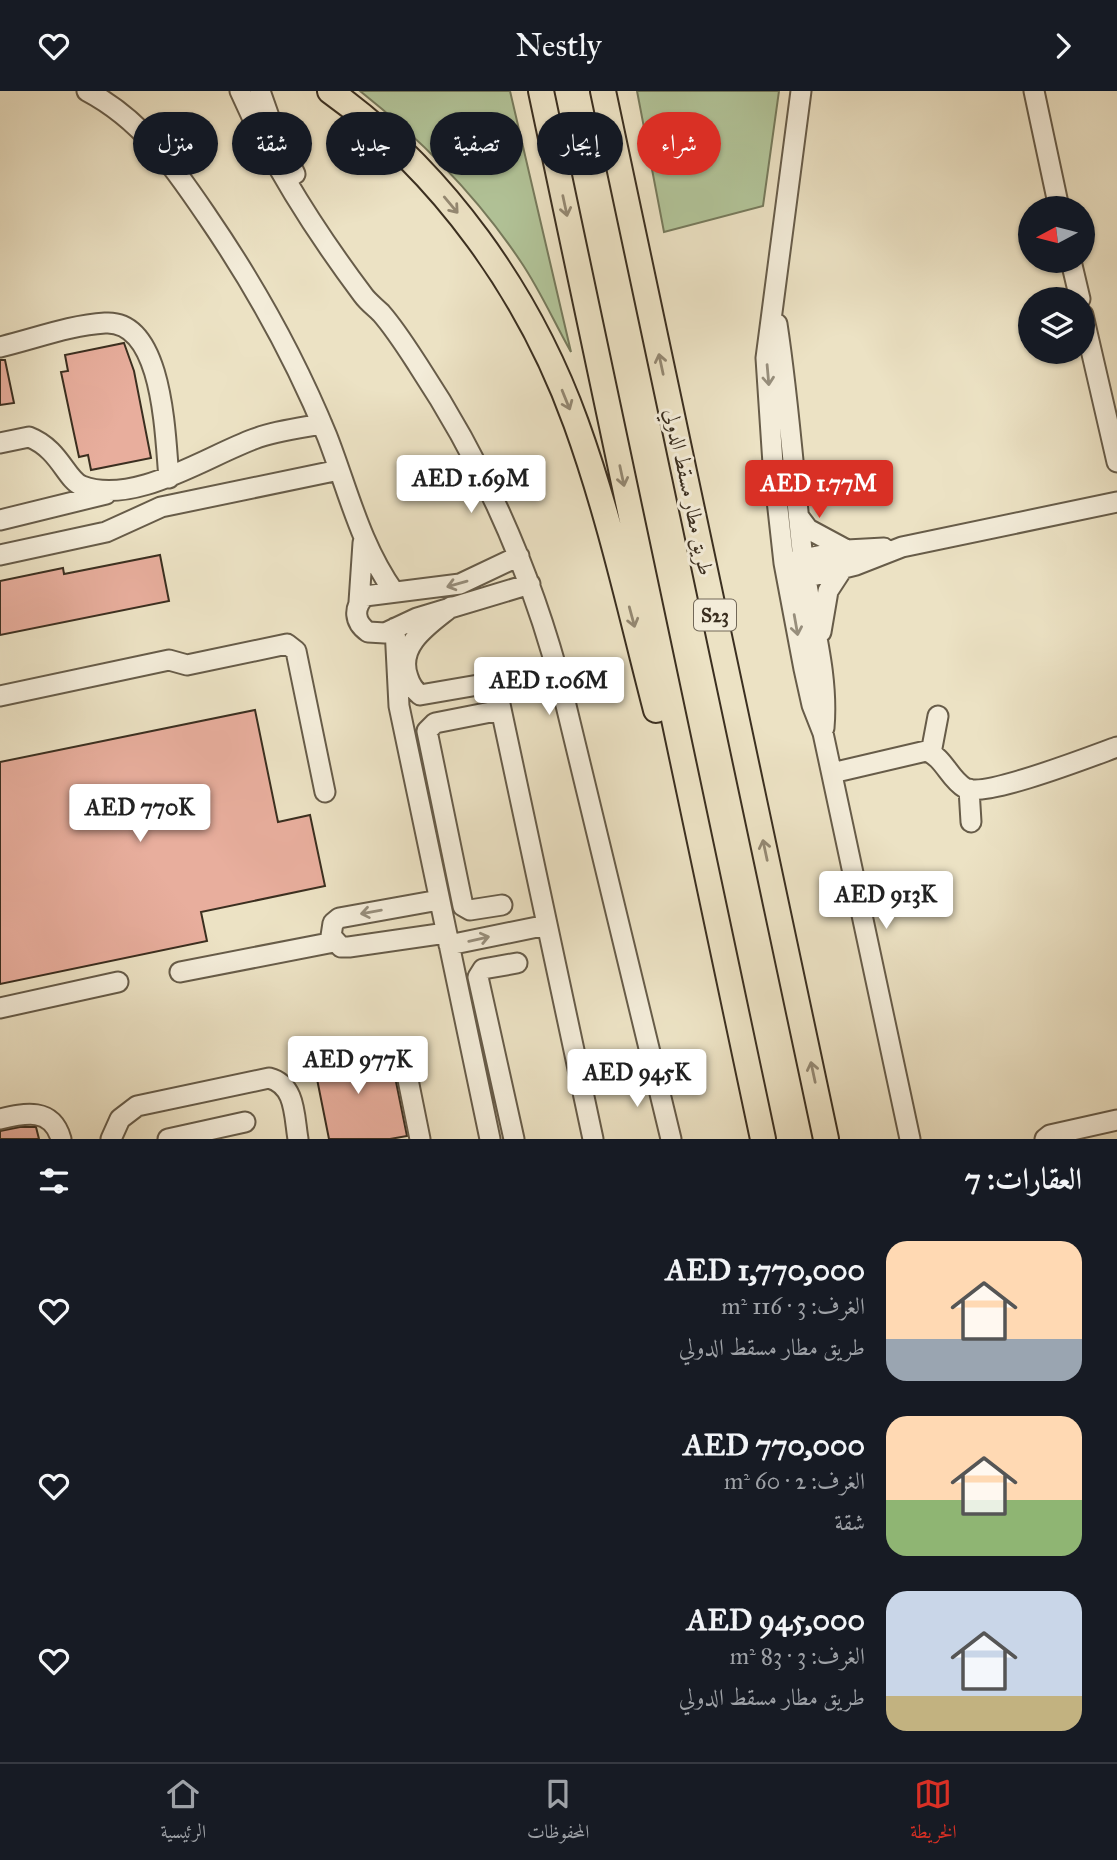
<!DOCTYPE html>
<html lang="ar">
<head>
<meta charset="utf-8">
<style>
	:root { --surface:#171b24; --page:#242831; --text:#f1f3f6; --muted:#9ea1a6; --line:#363941; --accent:#d93025 }
	body { margin:0; font-family:"IM FELL Great Primer",Amiri,serif; background:var(--page); color:var(--text); direction:rtl; height:100vh; display:flex; flex-direction:column; font-size:26px; white-space:nowrap }
	* { box-sizing:border-box; margin:0 }
	p { font-size:23px; color:var(--muted) }
	.icon { flex:none; width:38px; height:38px; fill:none; stroke:currentColor; stroke-width:2; stroke-linecap:round; stroke-linejoin:round }
	.map { position:relative; height:1048px; overflow:hidden; direction:ltr }
	.drawer { display:flex; flex-direction:column; background:var(--surface); flex:1 }
	.drawer>* { flex:none }
	.guide { position:absolute; left:21px; top:21px; width:700px; height:63px; direction:rtl; display:flex; gap:14px }
	.needle { width:46px; rotate:263deg }
	.fabs { position:absolute; left:1018px; top:105px; display:grid; gap:14px }
	.fabs a { display:grid; place-items:center; width:77px; height:77px; border-radius:50%; background:var(--surface); box-shadow:0 2px 5px #0004; font-size:35px }
	.price { position:absolute; translate:-50% -60px; padding:0 16px; border-radius:7px; background:#fff; color:#222; font-size:23px; line-height:46px; filter:drop-shadow(0 2px 4px #0008) }
	.price::after { content:''; position:absolute; left:50%; top:42px; width:21px; height:16px; margin-left:-10px; background:inherit; clip-path:polygon(0 0,100% 0,50% 100%) }
	.price.selected { background:var(--accent); color:#fff }
	ul { padding:0; list-style:none }
	li { display:flex; align-items:center; gap:21px; height:175px; padding:0 35px }
	li span { display:grid; place-items:center; flex:none; width:196px; height:140px; border-radius:21px; color:#555 }
	li>.icon { margin-inline-start:auto }
	span .icon { width:84px; height:84px; fill:#fffc; stroke-width:1 }
	li b { font-size:30px }
	h2 { display:flex; justify-content:space-between; align-items:center; height:84px; padding:0 35px; font-size:30px }
	.tag { padding:0 24px; border-radius:32px; background:var(--surface); box-shadow:0 2px 5px #0004; font-size:24px; line-height:63px }
	.tag.selected { background:var(--accent); color:#fff }
	header { display:flex; justify-content:space-between; align-items:center; height:91px; padding:0 35px; background:var(--surface); font-size:32px; font-weight:600 }
	.menu { display:flex; justify-content:space-around; align-items:center; height:98px; border-top:2px solid var(--line); background:var(--surface); font-size:19px; color:var(--muted) }
	.menu a { display:grid; justify-items:center; gap:4px }
	.menu .selected { color:var(--accent) }
	.map>svg:first-child { display:block }
	.green { fill:#b2c499; stroke:#767a5c; stroke-width:2 }
	.building { fill:#e8ae9d; stroke:#3b2f20; stroke-width:2 }
	.lines { fill:none; stroke-linecap:round; stroke-linejoin:round }
	.minor-casing { stroke:#675c49; stroke-width:23 }
	.major-casing { stroke:#3b2f20; stroke-width:28 }
	.minor { stroke:#f3ecd9; stroke-width:19 }
	.major { stroke:#ece2c4; stroke-width:24 }
	.oneway { stroke:#948872 }
	.oneway2 { stroke:#978e7c }
	.labels { text-anchor:middle; dominant-baseline:central; stroke-width:6; stroke-linejoin:round; paint-order:stroke }
	.shield { fill:#f3ecd9; stroke:#726858; stroke-width:2 }
	.shield-label { font-size:19px; font-weight:bold; fill:#3b2f20 }
	.street-label { font-size:21px; fill:#3b2f20; stroke:#f3ecd9 }
</style>
</head>
<body>
<header><svg class="icon" aria-label="forward" viewBox="0 0 24 24"><path d="M9 5l7 7-7 7"/></svg>Nestly<svg class="icon" aria-label="heart" viewBox="0 0 24 24"><path d="M12 20l-8-8c-3-5 5-10 8-4 3-6 11-1 8 4z"/></svg></header>
<div class="map">
<svg width="1117" height="1048" viewBox="0 0 1117 1048">
	<rect width="100%" height="100%" fill="#ece2c4"/>
	<filter id="stains"><feTurbulence type="fractalNoise" baseFrequency=".00286" numOctaves="4"/><feColorMatrix values="0 0 0 0 .2 0 0 0 0 .09 0 0 0 0 .02 0 0 0 .5 -.17"/></filter>
	<radialGradient id="worn" r=".72"><stop offset=".6" stop-color="#630" stop-opacity="0"/><stop offset="1" stop-color="#630" stop-opacity=".3"/></radialGradient>
	<path class="green" d="M360,0h150l61,261c-17,-30 -31,-62 -50,-90 -44,-66 -98,-121 -161,-171z
		M637,0h142l-16,115 -99,26z"/>
	<path class="building" d="M124,252l10,28 17,87 -60,12 -3,-15 -9,2 -6,-28 -12,-57 7,-1 -3,-16z
		M0,269h5l9,43 -14,2z
		M160,464l9,46 -169,34v-54l63,-13 1,6z
		M255,619l23,112 32,-7 15,71 -124,26 6,29 -207,43v-222z
		M366,953l5,22 21,-4 15,74 -17,3h-61l-17,-85z
		M20,1036h16l3,12h-39v-8z"/>
	<g class="lines">
		<defs>
			<path id="minor" d="M87,0c55,29 86,75 120,125 48,70 88,142 120,220 21,54 33,108 67,156
				M240,0c32,73 75,140 123,204 5,7 12,12 18,18 14,16 26,35 37,52 67,101 115,211 145,328l108,446
				M260,0l13,37 22,46
				M801,0l-35,267 7,106 11,99 20,106 8,36 11,28 87,406
				M1034,0l25,117
				M1071,170l9,38
				M1083,224l34,147
				M777,233c12,78 17,156 26,235 7,56 26,112 21,169
				M0,256c34,-8 70,-22 105,-24 59,-4 60,115 64,155
				M0,352l29,-6c31,12 37,43 53,49 52,20 125,-30 172,-47 21,-8 46,-11 68,-15
				M799,426l9,12 39,21
				M0,429l106,-26
				M0,464l106,-23 55,-25 178,-37
				M519,465l-59,28 -95,12c-12,12 -11,26 3,36l17,1 32,-15 113,-34
				M793,470l54,-11 37,-2
				M796,489l60,-15 46,-18 215,-45
				M359,511l4,-59
				M451,516c-21,17 -55,38 -43,70 2,7 6,13 12,18l64,-11 14,11 95,444
				M395,537l4,78 91,433
				M821,541l7,-41 15,-23
				M0,605l169,-36 18,5 100,-21 9,7 29,141
				M501,619l-66,13 -8,8 36,175 7,4 32,-5
				M931,662l7,-37
				M832,682l94,-22c18,6 23,28 39,37 20,10 127,-32 152,-41
				M969,698l2,33
				M439,809l-100,18 -6,5 -2,13 10,11h8l97,-14
				M449,854l98,-20
				M180,881l154,-30
				M0,917l118,-26
				M402,959l18,89
				M0,1028c25,-6 52,-12 61,20
				M111,1048l9,-20 17,-13 132,-28c27,7 25,38 29,61
				M168,1048l77,-17
				M514,1048l-36,-162 5,-8 34,-6
				M1045,1048l5,-4 67,-15"/>
			<path id="major" d="M330,0c113,81 199,202 246,332 34,94 55,191 80,287
				M541,0l222,1048
				M603,0l223,1048"/>
		</defs>
		<use href="#minor" class="minor-casing"/>
		<use href="#major" class="major-casing"/>
		<use href="#minor" class="minor"/>
		<use href="#major" class="major"/>
	</g>
	<defs><path id="oneway-shaft" d="M-6 0H5M1.5-3L5.5 0L1.5 3" fill="none" stroke-width="1.6" stroke-linecap="round" stroke-linejoin="round" transform="scale(1.75)"/></defs>
	<g class="oneway">
		<use href="#oneway-shaft" transform="translate(451 114) rotate(50)"/>
		<use href="#oneway-shaft" transform="translate(565 115) rotate(78)"/>
		<use href="#oneway-shaft" transform="translate(661 273) rotate(-102)"/>
		<use href="#oneway-shaft" transform="translate(566 309) rotate(68)"/>
		<use href="#oneway-shaft" transform="translate(622 385) rotate(78)"/>
		<use href="#oneway-shaft" transform="translate(632 526) rotate(75)"/>
		<use href="#oneway-shaft" transform="translate(765 759) rotate(-102)"/>
		<use href="#oneway-shaft" transform="translate(813 981) rotate(-102)"/>
	</g>
	<g class="oneway2">
		<use href="#oneway-shaft" transform="translate(768 284) rotate(85)"/>
		<use href="#oneway-shaft" transform="translate(457 493) rotate(164)"/>
		<use href="#oneway-shaft" transform="translate(796 534) rotate(80)"/>
		<use href="#oneway-shaft" transform="translate(371 821) rotate(170)"/>
		<use href="#oneway-shaft" transform="translate(479 848) rotate(-13)"/>
	</g>
	<g class="labels">
		<rect class="shield" x="694" y="508.5" width="42" height="31" rx="5"/>
		<g class="shield-label">
			<text x="715" y="524">S23</text>
		</g>
		<g class="street-label">
			<text transform="translate(689 401) rotate(78)">طريق مطار مسقط الدولي</text>
		</g>
	</g>
	<rect width="100%" height="100%" filter="url(#stains)"/>
	<rect width="100%" height="100%" fill="url(#worn)"/>
</svg>
<div class="fabs">
<a><svg class="needle" viewBox="-14 -14 28 28"><path d="M0-13l5 13h-10z" fill="#e53935"/><path d="M0 13l5-13h-10z" fill="#9ea1a6"/></svg></a>
<a><svg class="icon" aria-label="layers" viewBox="0 0 24 24"><path d="M12 4l9 5-9 5-9-5zM3 14l9 5 9-5"/></svg></a>
</div>
<b class="price" style="left:471px;top:424px">AED 1.69M</b>
<b class="price selected" style="left:819px;top:429px">AED 1.77M</b>
<b class="price" style="left:549px;top:626px">AED 1.06M</b>
<b class="price" style="left:140px;top:753px">AED 770K</b>
<b class="price" style="left:886px;top:840px">AED 913K</b>
<b class="price" style="left:358px;top:1005px">AED 977K</b>
<b class="price" style="left:637px;top:1018px">AED 945K</b>
<div class="guide">
<a class="tag selected">شراء</a>
<a class="tag">إيجار</a>
<a class="tag">تصفية</a>
<a class="tag">جديد</a>
<a class="tag">شقة</a>
<a class="tag">منزل</a>
</div>
</div>
<section class="drawer">
<h2>العقارات: 7<svg class="icon" aria-label="filters" viewBox="0 0 24 24"><path d="M4 7h16M4 17h16"/><circle cx="9" cy="7" r="2"/><circle cx="15" cy="17" r="2"/></svg></h2>
<ul>
<li><span style="background:linear-gradient(#ffd9b3 70%,#9aa5b1 0)"><svg class="icon" aria-label="home" viewBox="0 0 24 24"><path d="M3 11l9-7 9 7M6 9v11h12V9"/></svg></span><div><b>AED 1,770,000</b><p>الغرف: 3 · 116 m²</p><p>طريق مطار مسقط الدولي</p></div><svg class="icon" aria-label="heart" viewBox="0 0 24 24"><path d="M12 20l-8-8c-3-5 5-10 8-4 3-6 11-1 8 4z"/></svg></li>
<li><span style="background:linear-gradient(#ffd9b3 60%,#8fb573 0)"><svg class="icon" aria-label="home" viewBox="0 0 24 24"><path d="M3 11l9-7 9 7M6 9v11h12V9"/></svg></span><div><b>AED 770,000</b><p>الغرف: 2 · 60 m²</p><p>شقة</p></div><svg class="icon" aria-label="heart" viewBox="0 0 24 24"><path d="M12 20l-8-8c-3-5 5-10 8-4 3-6 11-1 8 4z"/></svg></li>
<li><span style="background:linear-gradient(#c9d6e8 75%,#c2b280 0)"><svg class="icon" aria-label="home" viewBox="0 0 24 24"><path d="M3 11l9-7 9 7M6 9v11h12V9"/></svg></span><div><b>AED 945,000</b><p>الغرف: 3 · 83 m²</p><p>طريق مطار مسقط الدولي</p></div><svg class="icon" aria-label="heart" viewBox="0 0 24 24"><path d="M12 20l-8-8c-3-5 5-10 8-4 3-6 11-1 8 4z"/></svg></li>
</ul>
</section>
<nav class="menu">
<a class="selected"><svg class="icon" aria-label="map" viewBox="0 0 24 24"><path d="M3 6l6-2 6 2 6-2v14l-6 2-6-2-6 2zM9 4v14M15 6v14"/></svg>الخريطة</a>
<a><svg class="icon" aria-label="saved" viewBox="0 0 24 24"><path d="M7 4h10v16l-5-4-5 4z"/></svg>المحفوظات</a>
<a><svg class="icon" aria-label="home" viewBox="0 0 24 24"><path d="M3 11l9-7 9 7M6 9v11h12V9"/></svg>الرئيسية</a>
</nav>
</body>
</html>
